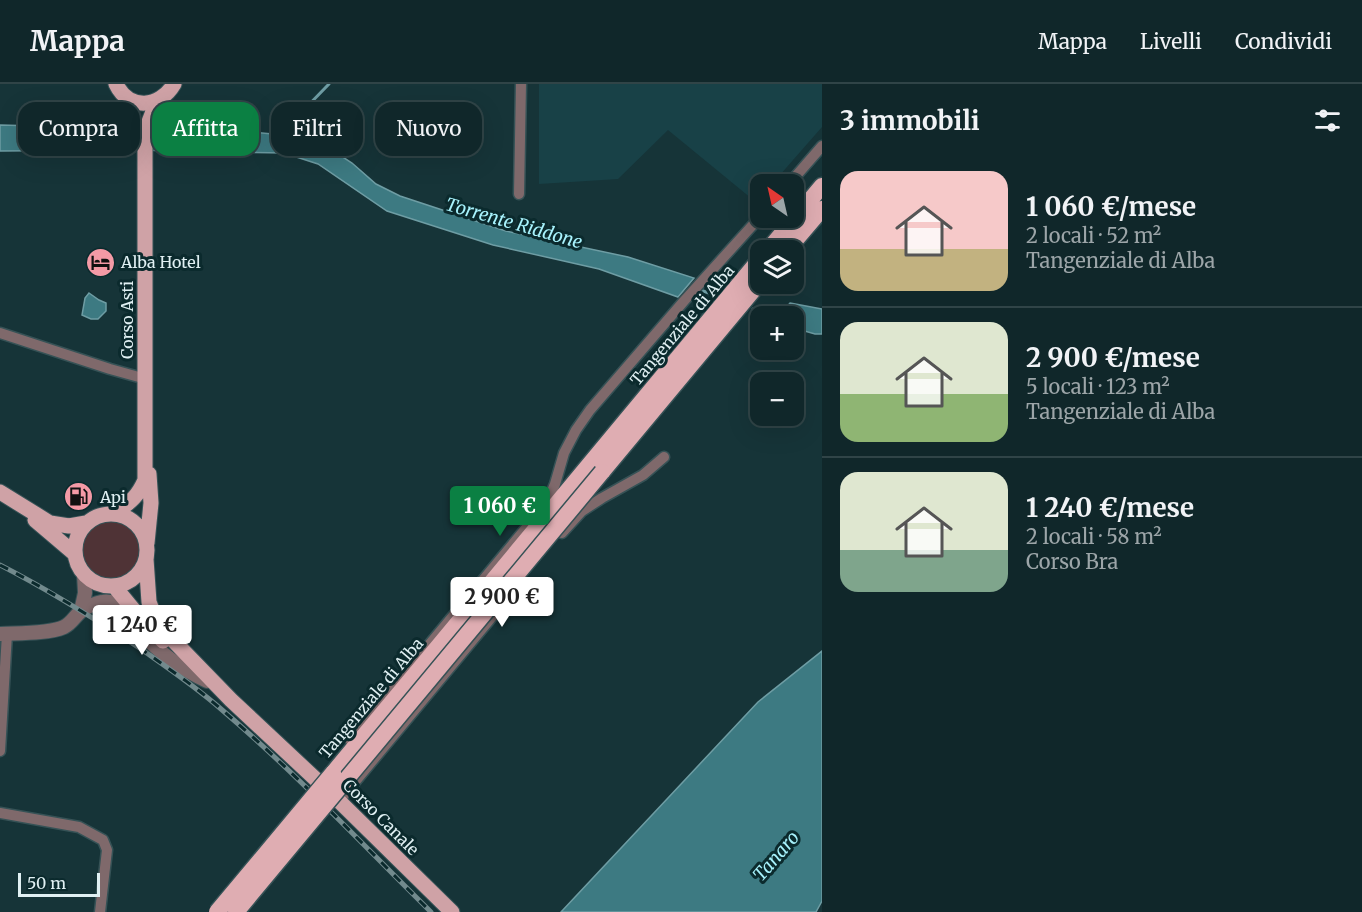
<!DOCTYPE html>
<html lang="it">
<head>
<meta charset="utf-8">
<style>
	:root { --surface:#10272a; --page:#1e3336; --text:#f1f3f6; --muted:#9ca5a8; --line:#304447; --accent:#0b8043 }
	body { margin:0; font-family:Merriweather,serif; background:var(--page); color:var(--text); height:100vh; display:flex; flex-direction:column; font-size:22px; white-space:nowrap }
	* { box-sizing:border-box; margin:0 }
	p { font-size:20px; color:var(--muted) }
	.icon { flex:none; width:33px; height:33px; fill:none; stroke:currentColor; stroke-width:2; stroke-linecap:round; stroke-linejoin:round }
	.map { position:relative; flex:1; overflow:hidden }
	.sheet { display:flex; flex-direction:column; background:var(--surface); width:540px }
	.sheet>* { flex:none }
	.top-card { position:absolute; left:18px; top:18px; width:570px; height:54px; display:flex; gap:12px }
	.needle { width:39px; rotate:326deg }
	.buttons { position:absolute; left:750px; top:90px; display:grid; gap:12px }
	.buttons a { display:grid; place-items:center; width:54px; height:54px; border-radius:12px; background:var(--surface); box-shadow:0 6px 24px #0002,0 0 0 2px var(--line); font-size:30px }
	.scale { position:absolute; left:18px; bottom:15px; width:82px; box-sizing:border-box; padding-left:6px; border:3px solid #e0f0f3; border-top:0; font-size:16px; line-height:21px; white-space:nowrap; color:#e0f0f3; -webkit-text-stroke:4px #0b2a2d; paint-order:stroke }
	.price { position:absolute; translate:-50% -51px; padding:0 14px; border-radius:6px; background:#fff; color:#222; font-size:20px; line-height:39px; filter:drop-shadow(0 2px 3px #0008) }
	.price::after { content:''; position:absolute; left:50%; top:36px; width:18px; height:14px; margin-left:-9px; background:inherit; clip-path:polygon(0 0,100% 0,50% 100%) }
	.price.active { background:var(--accent); color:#fff }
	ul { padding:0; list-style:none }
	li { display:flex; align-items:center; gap:18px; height:150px; padding:0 18px }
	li+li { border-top:2px solid var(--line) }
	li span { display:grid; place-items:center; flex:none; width:168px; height:120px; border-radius:18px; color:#555 }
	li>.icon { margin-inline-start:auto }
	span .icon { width:72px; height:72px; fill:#fffc; stroke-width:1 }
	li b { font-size:26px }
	h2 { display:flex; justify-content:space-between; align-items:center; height:72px; padding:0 18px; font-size:26px }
	.chip { padding:0 21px; border-radius:18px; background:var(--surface); box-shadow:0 6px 24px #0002,0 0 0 2px var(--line); font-size:21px; line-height:54px }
	.chip.active { background:var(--accent); color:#fff }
	header { display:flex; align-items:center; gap:36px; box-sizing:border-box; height:84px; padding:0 30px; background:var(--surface); border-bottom:2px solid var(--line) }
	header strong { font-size:28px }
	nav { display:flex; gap:33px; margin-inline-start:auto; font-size:21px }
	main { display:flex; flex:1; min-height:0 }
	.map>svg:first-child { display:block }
	.built { fill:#184147 }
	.green { fill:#4f3336 }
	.water { fill:#3d7a82; stroke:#6e9da4; stroke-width:1.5 }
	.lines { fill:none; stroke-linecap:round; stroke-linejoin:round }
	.stream { stroke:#6e9da4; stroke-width:3 }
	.minor-casing { stroke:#365256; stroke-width:13 }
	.tertiary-casing { stroke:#365256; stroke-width:16 }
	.primary-casing { stroke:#365256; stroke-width:17 }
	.trunk-casing { stroke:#365256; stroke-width:19 }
	.minor { stroke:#7f696b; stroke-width:10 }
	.tertiary { stroke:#7f696b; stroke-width:14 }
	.primary { stroke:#cfa2a6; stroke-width:15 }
	.trunk { stroke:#dfadb2; stroke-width:16 }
	.rail-casing { stroke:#728a8d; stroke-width:5 }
	.rail { stroke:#0b2a2d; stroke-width:3; stroke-dasharray:9; stroke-linecap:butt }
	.trunk-bridge-casing { stroke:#365256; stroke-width:19; stroke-linecap:butt }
	.trunk-bridge { stroke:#dfadb2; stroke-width:16 }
	.labels { text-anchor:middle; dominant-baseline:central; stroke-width:6; stroke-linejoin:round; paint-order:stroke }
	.poi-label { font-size:16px; fill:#e0f0f3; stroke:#0b2a2d; text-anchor:start }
	.street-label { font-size:16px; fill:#e0f0f3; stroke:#0b2a2d }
	.water-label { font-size:18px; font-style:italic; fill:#a8f3fd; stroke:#0b2a2d }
</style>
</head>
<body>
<header>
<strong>Mappa</strong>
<nav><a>Mappa</a><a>Livelli</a><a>Condividi</a></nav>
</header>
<main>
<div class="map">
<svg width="822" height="828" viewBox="0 0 822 828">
	<rect width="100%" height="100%" fill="#163438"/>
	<path class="built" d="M539,0h283v43l-50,57h-12v14l-3,5 -89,-73 -50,49 -79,5z"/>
	<path class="green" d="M81 466a30 30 0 1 1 60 0a30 30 0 1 1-60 0Z"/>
	<path class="water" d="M0,41l113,3 117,2 64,6 26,6 32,21 24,21 24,12 106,35 122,26 66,21 -16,19 -79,-28 -106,-24 -106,-34 -69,-47 -34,-11 -151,-3 -133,1z
		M89,209l10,7 7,3v8l-8,8h-7l-9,-4 3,-17z
		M790,219l32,6v25h-7l-21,-6v-12h-15z
		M822,567v250l-6,11h-255l197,-210z"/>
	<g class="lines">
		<path class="stream" d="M276,51l18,-15 35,-36
			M700,206l9,3
			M753,225l31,7"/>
		<defs>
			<path id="minor" d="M789,100l33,-38
				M519,110l2,-110
				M0,249l110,36 36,10
				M562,449l20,-22 20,-13 41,-23 21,-18
				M350,656l197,-237 8,-19 9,-31 12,-23 14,-20 94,-109 76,-84
				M0,667l7,-117
				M339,717l157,-189
				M0,729l79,14 24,13 4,10 -7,62"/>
			<path id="tertiary" d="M81,527l4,-18 -1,-19
				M0,550c18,-1 48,0 64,-7 8,-4 11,-11 17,-16 5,-4 15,-8 21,-9 5,-1 10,0 14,2 8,4 18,20 24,28 20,21 41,37 67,49"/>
			<path id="primary" d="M116,0c13,27 44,24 58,0
				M0,408l50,31 19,3 17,-3
				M75 466a36 36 0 1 1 72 0a36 36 0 1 1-72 0Z
				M114,430c16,-12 23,-16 31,-34v-348l9,-23 7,-10
				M35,436l40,34
				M147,459l4,-40 -2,-29
				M146,475l3,43 5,13 10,16 67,69 108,101 113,111
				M114,502l23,28 26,27"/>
			<path id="trunk" d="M768,166l54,-64
				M787,166l35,-41
				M602,388l158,-190
				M333,689l427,-514"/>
		</defs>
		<use href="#minor" class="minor-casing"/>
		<use href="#tertiary" class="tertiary-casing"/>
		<use href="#primary" class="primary-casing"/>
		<use href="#trunk" class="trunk-casing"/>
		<use href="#minor" class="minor"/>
		<use href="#tertiary" class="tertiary"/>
		<use href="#primary" class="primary"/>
		<use href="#trunk" class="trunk"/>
		<defs>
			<path id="rail" d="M0,481c49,25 95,54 141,84 27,19 55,38 80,60 74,63 141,135 210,203"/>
		</defs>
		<use href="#rail" class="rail-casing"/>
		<use href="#rail" class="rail"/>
		<defs>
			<path id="trunk-bridge" d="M217,828l116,-139
				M236,828l366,-440"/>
		</defs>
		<use href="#trunk-bridge" class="trunk-bridge-casing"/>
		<use href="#trunk-bridge" class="trunk-bridge"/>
	</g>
	<defs>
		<symbol id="hotel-disc" viewBox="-11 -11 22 22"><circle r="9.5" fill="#f49aa6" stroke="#0b2a2d"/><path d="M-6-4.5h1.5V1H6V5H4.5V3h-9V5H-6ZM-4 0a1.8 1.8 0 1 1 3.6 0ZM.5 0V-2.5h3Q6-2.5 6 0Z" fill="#111"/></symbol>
		<symbol id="fuel-disc" viewBox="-11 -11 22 22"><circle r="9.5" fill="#f49aa6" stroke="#0b2a2d"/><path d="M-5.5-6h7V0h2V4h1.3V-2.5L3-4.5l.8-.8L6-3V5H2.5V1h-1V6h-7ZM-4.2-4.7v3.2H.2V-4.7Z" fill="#111"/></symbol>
	</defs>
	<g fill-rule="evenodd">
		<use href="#hotel-disc" x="84" y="162" width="33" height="33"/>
		<use href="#fuel-disc" x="62" y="396" width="33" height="33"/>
	</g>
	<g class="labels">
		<g class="poi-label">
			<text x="121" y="178">Alba Hotel</text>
			<text x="100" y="413">Api</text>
		</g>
		<g class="street-label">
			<text transform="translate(127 236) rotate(-90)">Corso Asti</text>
			<text transform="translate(682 241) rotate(-50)">Tangenziale di Alba</text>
			<text transform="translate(371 614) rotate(-50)">Tangenziale di Alba</text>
			<text transform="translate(381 733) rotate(45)">Corso Canale</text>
		</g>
		<g class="water-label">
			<text transform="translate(514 139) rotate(16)">Torrente Riddone</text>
			<text transform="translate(776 772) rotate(-49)">Tanaro</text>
		</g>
	</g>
</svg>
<div class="buttons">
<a><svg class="needle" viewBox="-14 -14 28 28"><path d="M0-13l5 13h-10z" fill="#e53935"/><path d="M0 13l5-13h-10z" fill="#9ca5a8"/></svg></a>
<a><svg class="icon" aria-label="layers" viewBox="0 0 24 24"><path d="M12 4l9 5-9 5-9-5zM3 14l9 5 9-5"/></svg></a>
<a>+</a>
<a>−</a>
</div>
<div class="scale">50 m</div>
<b class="price active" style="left:500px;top:453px">1 060 €</b>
<b class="price" style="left:502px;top:544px">2 900 €</b>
<b class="price" style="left:142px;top:572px">1 240 €</b>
<div class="top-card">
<a class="chip">Compra</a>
<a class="chip active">Affitta</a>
<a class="chip">Filtri</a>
<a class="chip">Nuovo</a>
</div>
</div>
<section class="sheet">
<h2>3 immobili<svg class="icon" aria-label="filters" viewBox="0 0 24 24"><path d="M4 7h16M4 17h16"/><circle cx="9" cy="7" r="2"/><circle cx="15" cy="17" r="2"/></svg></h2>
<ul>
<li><span style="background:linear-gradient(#f6c9c9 65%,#c2b280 0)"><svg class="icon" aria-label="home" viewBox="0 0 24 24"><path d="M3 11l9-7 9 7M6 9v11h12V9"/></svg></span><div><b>1 060 €/mese</b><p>2 locali · 52 m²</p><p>Tangenziale di Alba</p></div></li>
<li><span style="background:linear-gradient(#dfe7d0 60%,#8fb573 0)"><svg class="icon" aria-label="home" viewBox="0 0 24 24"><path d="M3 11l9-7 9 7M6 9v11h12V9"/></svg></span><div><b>2 900 €/mese</b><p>5 locali · 123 m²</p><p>Tangenziale di Alba</p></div></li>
<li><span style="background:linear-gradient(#dfe7d0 65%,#7fa58c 0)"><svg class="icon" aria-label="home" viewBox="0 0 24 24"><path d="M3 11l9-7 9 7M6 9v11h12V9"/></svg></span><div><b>1 240 €/mese</b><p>2 locali · 58 m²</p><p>Corso Bra</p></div></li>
</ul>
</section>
</main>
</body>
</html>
